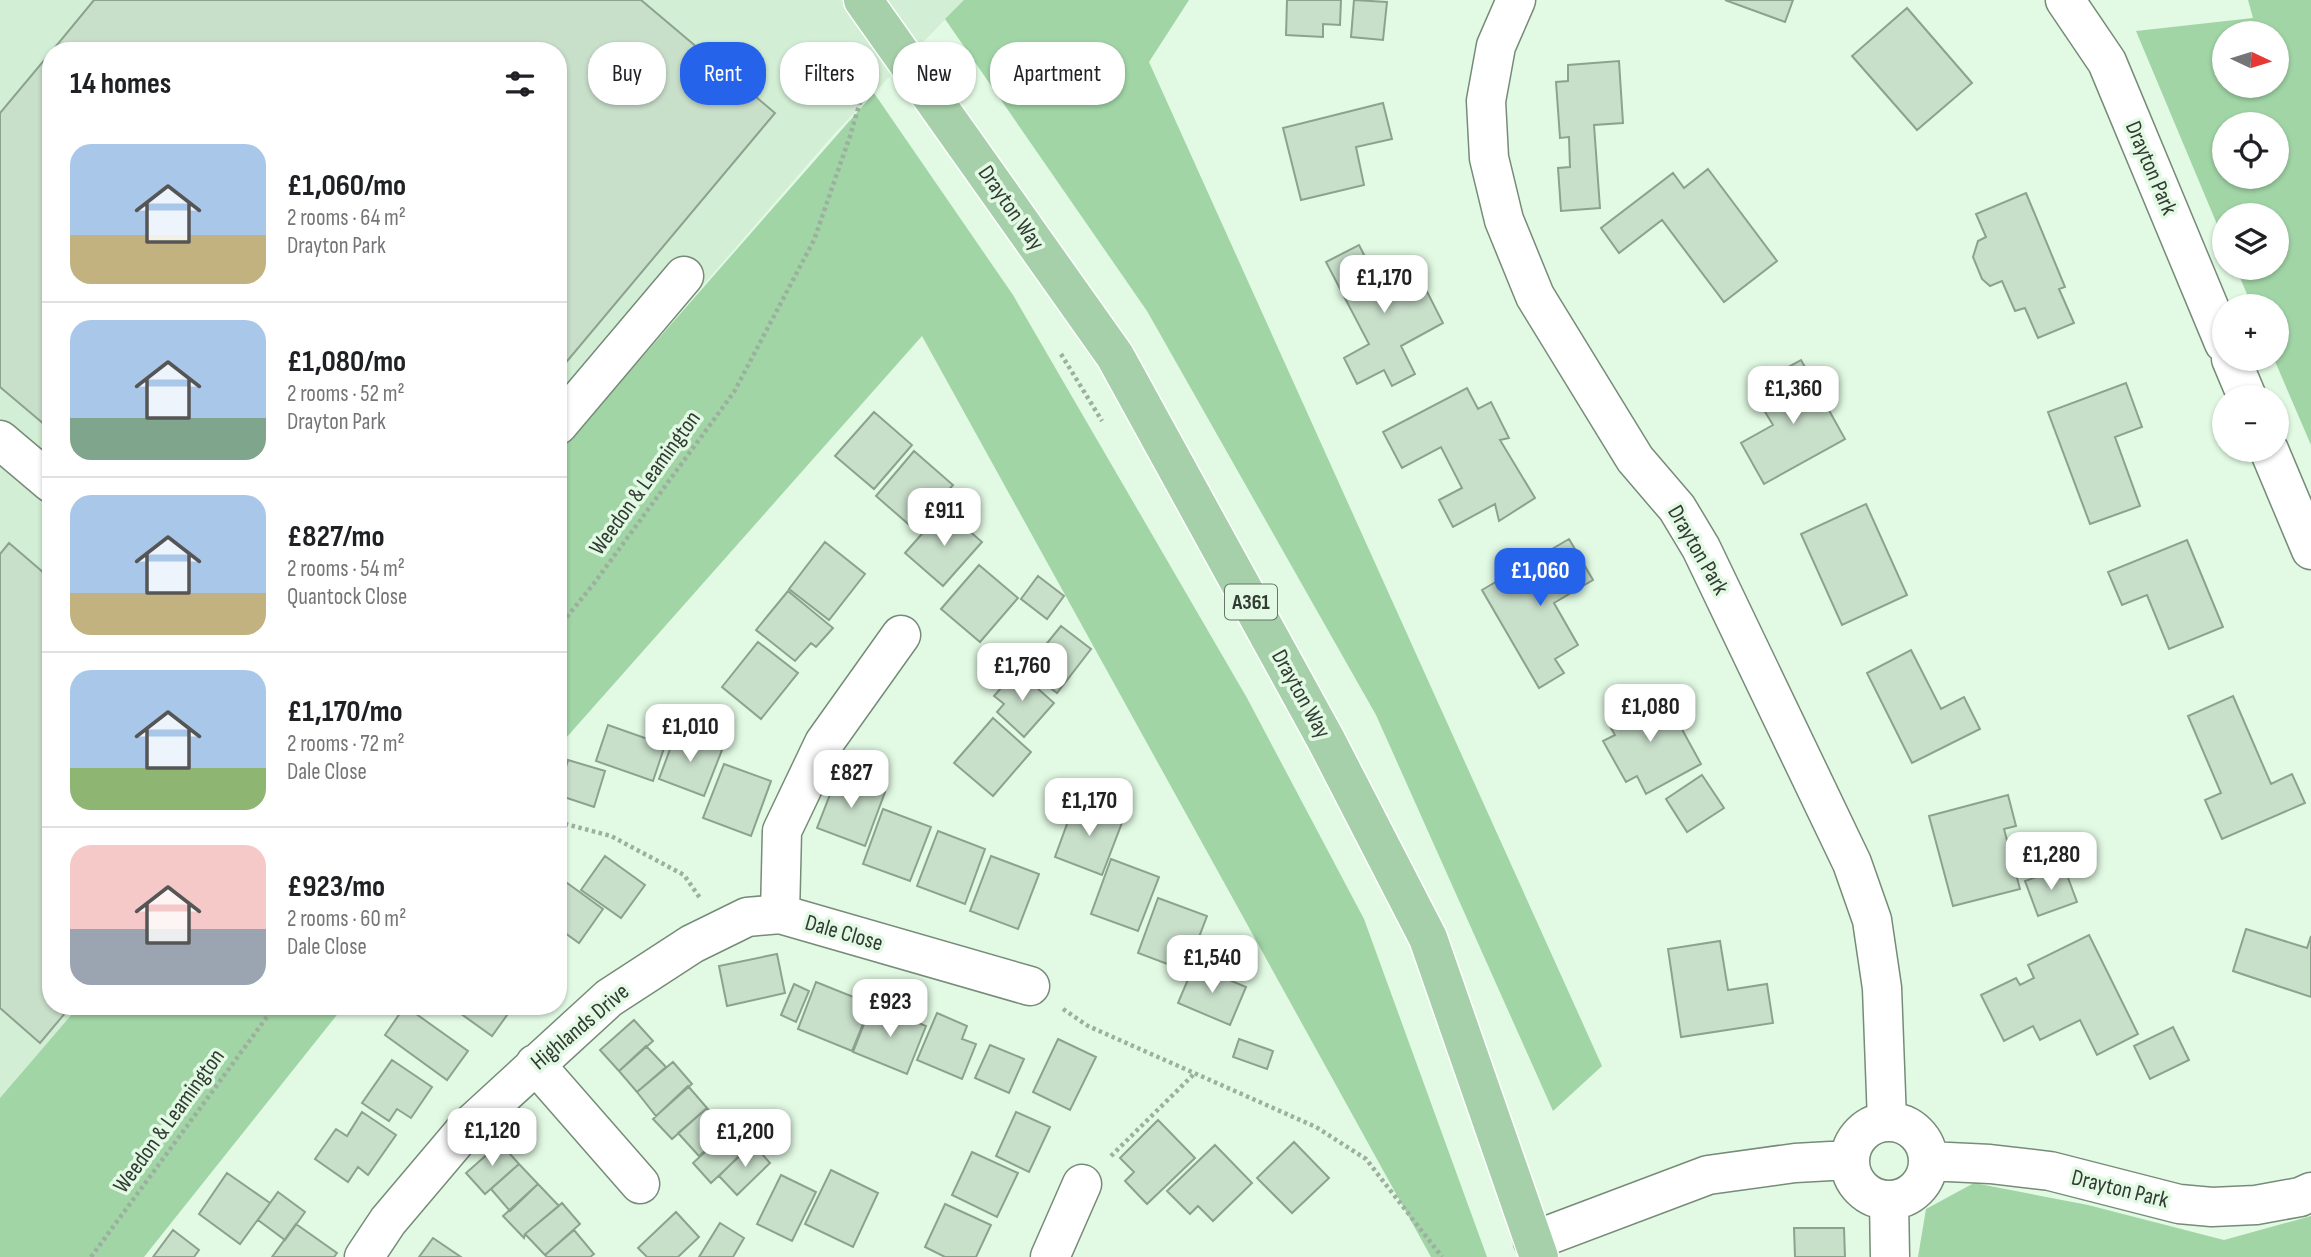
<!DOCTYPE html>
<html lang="en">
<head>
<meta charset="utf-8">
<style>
	:root { --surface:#fff; --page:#f6f6f6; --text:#202124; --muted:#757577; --line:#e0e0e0; --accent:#2563eb }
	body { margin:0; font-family:"Sofia Sans Condensed",sans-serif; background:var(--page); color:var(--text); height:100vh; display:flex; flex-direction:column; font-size:26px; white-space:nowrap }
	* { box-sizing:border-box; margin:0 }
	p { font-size:23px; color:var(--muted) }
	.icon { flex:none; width:38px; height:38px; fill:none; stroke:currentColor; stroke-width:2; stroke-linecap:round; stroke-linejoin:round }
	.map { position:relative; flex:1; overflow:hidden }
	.side { position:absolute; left:42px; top:42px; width:525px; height:973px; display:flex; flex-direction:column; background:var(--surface); border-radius:28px; box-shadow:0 2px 5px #0004 }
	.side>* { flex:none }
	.guide { position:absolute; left:588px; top:42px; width:665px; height:63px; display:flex; gap:14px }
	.needle { width:46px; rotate:94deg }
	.tools { position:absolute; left:2212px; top:21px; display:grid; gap:14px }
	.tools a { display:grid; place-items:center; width:77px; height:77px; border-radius:50%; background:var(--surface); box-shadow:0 2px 5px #0004; font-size:35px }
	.price { position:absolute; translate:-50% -60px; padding:0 16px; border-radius:14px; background:#fff; color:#222; font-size:23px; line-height:46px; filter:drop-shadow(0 2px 4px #0008) }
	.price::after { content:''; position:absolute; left:50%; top:42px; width:21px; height:16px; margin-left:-10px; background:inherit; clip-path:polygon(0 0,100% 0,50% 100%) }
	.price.selected { background:var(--accent); color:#fff }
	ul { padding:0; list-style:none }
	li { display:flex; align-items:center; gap:21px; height:175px; padding:0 28px }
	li+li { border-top:2px solid var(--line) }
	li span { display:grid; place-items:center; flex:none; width:196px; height:140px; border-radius:21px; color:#555 }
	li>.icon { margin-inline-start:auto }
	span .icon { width:84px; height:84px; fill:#fffc; stroke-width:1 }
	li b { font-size:30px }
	h2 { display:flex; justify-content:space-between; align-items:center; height:84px; padding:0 28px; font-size:30px }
	.chip { padding:0 24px; border-radius:28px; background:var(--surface); box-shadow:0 2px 5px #0004; font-size:24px; line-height:63px }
	.chip.selected { background:var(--accent); color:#fff }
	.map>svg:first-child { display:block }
	.built { fill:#d2eed4 }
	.green { fill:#a1d5a6; fill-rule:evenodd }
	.building { fill:#c8dfca; stroke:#8ca28e; stroke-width:2 }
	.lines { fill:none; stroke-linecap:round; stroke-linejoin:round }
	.minor-casing { stroke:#768b78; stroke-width:41 }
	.major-casing { stroke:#fff; stroke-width:41 }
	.path { stroke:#9daf9f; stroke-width:4.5; stroke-dasharray:3.5 3.5; stroke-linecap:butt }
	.minor { stroke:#fff; stroke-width:38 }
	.major { stroke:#a6d0aa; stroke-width:38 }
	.labels { text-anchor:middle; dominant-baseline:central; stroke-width:7; stroke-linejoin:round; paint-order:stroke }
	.shield { fill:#e2fae4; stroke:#677468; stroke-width:2 }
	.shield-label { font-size:21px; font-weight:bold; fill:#323b33 }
	.street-label { font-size:23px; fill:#323b33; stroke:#e2fae4 }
</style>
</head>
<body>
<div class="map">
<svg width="2311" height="1257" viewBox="0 0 2311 1257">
	<rect width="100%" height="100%" fill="#e2fae4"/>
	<path class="built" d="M0,0h964l-130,134 -276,319v-402h-507v955h28l-79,92z"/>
	<path class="green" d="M964,0h225l-40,62 453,1004 -49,45 -177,-396 -229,-404 -202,-292z
		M2248,0h63v445l-37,-86h3v-53h-25l-16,-38h41v-53h-53v26l-88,-210 117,-13zM2224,33h53v53h-53zM2224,124h53v53h-53z
		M874,93l139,202 234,403 117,221 123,338h-56l-509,-921 -364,411v-294z
		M79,1006h265l-200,251h-144v-159z
		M1974,1183l114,22 136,35 87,-24v41h-393l8,-48z"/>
	<path class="building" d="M94,0h547l134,113 -217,259v-321h-506z
		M1287,0h54l-1,25 -17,-1v13l-37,-2z
		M1354,0l33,2 -4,38 -32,-3z
		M1725,0h68l-8,22z
		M1907,8l65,75 -55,47 -65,-74z
		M51,52v378l-51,-43v-274z
		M1619,61l4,62 -29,2 6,83 -39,3 -3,-43 12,-1 -1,-30 -9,1 -4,-56 12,-1v-16z
		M1383,103l9,36 -36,8 8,38 -63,15 -18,-72z
		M1708,169l69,92 -53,41 -62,-82 -43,33 -18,-25 72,-55 11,15z
		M2026,193l39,94 -6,2 15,34 -36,15 -13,-30 -10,3 -13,-30 -12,5 -8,-7 -9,-22 5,-16 8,-4 -10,-23z
		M1359,245l19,37 35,-18 30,59 -42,23 14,28 -23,12 -8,-16 -27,14 -13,-26 25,-14 -43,-82z
		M1801,360l44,79 -81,45 -23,-41 32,-18 -11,-18 19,-10 -11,-20z
		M2126,383l16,44 -27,10 25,69 -50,18 -42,-112z
		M1467,388l11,21 13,-7 18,36 -9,2 35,58 -36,23 -4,-17 -42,23 -14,-27 23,-12 -21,-41 -39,21 -19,-36z
		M874,412l38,33 -38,44 -39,-33z
		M914,451l39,34 -39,44 -38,-33z
		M1866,504l41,91 -65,30 -41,-91z
		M944,509l38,33 -39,44 -38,-33z
		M1569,539l24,41 -39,23 24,42 -23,14 9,14 -25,15 -57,-98z
		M2187,540l36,87 -54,22 -22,-54 -25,10 -14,-33z
		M825,542l40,32 -36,46 -40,-31z
		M9,543l42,36v427h20l-31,37 -40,-35v-454z
		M979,565l39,33 -38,44 -39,-33z
		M1038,576l26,20 -17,23 -26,-20z
		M788,591l45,37 -17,19 -5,-4 -16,18 -39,-31z
		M1061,626l30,23 -34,44 -31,-24z
		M758,642l40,31 -37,46 -39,-32z
		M1911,650l30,59 23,-12 16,32 -68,34 -45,-90z
		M1017,670l37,33 -30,34 -27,-25 7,-8 -10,-8z
		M1661,691l40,73 -55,30 -9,-18 -11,6 -23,-41 12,-6 -8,-14z
		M2233,696l38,88 21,-10 13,29 -83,36 -17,-39 16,-7 -33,-77z
		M993,718l38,34 -38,44 -39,-33z
		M608,725l57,20 -12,36 -57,-20z
		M676,733l46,17 -18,46 -45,-17z
		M568,760l37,11 -11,36 -36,-12z
		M724,764l47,17 -20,55 -48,-18z
		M838,774l47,18 -20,54 -48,-18z
		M1702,775l22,33 -37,24 -21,-33z
		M2008,795l8,31 -12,3 16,60 -67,17 -24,-90z
		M1075,802l48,18 -21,55 -47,-18z
		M883,809l48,18 -21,54 -47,-17z
		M938,831l47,18 -20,55 -48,-18z
		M605,856l40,29 -24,33 -40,-28z
		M991,856l48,18 -21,55 -48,-18z
		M1111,859l48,18 -21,54 -47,-17z
		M2064,867l13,35 -39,14 -13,-35z
		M563,880l40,29 -24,34 -21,-15v-41z
		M1158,898l49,18 -21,55 -48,-18z
		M2246,929l61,19 4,-12v61l-78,-26z
		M2089,935l49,99 -41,21 -17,-35 -40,20 -7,-14 -29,15 -23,-46 35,-17 4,7 14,-7 -6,-13z
		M1720,941l8,49 39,-6 6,39 -92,14 -13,-88z
		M777,954l8,39 -58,13 -8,-40z
		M1194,965l52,22 -16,38 -52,-22z
		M816,982l55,22 -19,47 -54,-22z
		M794,984l15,7 -13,31 -15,-7z
		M872,1004l54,22 -19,48 -54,-22z
		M405,1006l63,45 -21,29 -62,-45z
		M450,1006h52l8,5 -18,25z
		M937,1013l30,13 -5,13 14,5 -14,35 -45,-19z
		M634,1020l19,21 -34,30 -19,-21z
		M2173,1027l16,33 -39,19 -16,-33z
		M1058,1039l38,18 -26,53 -37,-18z
		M1239,1039l34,12 -6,18 -34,-12z
		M990,1045l34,14 -15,34 -34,-15z
		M646,1046l20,21 -29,25 -18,-21z
		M392,1060l40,27 -21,31 -14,-9 -8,12 -27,-18z
		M673,1062l19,22 -36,32 -19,-24z
		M688,1086l19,22 -35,31 -19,-20z
		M707,1108l20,24 -28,24 -21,-23z
		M362,1112l34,23 -28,40 -10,-8 -10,15 -33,-23 21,-30 11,7z
		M1016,1112l34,15 -21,45 -33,-16z
		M1158,1120l37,38 -48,46 -22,-23 9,-9 -14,-14z
		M727,1132l18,19 -34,32 -18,-20z
		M1294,1142l35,36 -37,35 -35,-35z
		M500,1143l19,21 -34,30 -19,-21z
		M752,1143l18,20 -33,32 -18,-19z
		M1215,1145l37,38 -39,38 -15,-15 -8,8 -23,-23z
		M972,1152l46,21 -21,44 -45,-22z
		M519,1164l19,20 -28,27 -19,-22z
		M831,1170l47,23 -25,54 -48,-23z
		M227,1173l43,30 -30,41 -41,-30z
		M781,1175l35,17 -24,49 -35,-17z
		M538,1184l21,22 -34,28 -1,4 -21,-22z
		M278,1192l27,20 -20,28 -27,-20z
		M562,1203l18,21 -35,31 -20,-21z
		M945,1204l46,21 -15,32h-31l-20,-10z
		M676,1212l23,25 -21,20h-31l-9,-9z
		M720,1223l24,15 -11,19h-34z
		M296,1224l41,29 -3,4h-62z
		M1794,1228h50l1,29h-50z
		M173,1230l26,20 -5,7h-41z
		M574,1230l20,24 -4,3h-43l-2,-2z
		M433,1238l28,19h-42z"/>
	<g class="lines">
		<defs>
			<path id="minor" d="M1516,0l-20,46 -10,55 3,57 15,62 31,76 100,163 42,49 24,40 151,315 20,57 10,68 5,133
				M2065,0l42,62 117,281
				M2231,359l16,38
				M558,425l126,-149
				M0,440l51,43
				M2269,450l42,100
				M780,914l2,-83 42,-88 77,-108
				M535,1064l105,120
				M1850 1161a39 39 0 1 1 78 0a39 39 0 1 1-78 0Z
				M1928,1161l62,3 60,7 129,33 33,3 44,-2 44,-8 11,-5
				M1889,1200l1,57
				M1533,1241l175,-66 87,-12 54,-3
				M364,1257l24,-36 77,-91 144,-132 83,-54 55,-27 33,-3 250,72
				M1050,1257l32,-73"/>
			<path id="major" d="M863,0l252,356 211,384 102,198 111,319"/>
		</defs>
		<use href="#minor" class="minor-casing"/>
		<use href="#major" class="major-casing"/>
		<path class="path" d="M1061,354l41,67
			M558,628l37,-46 139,-190 80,-152 36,-104 18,-61
			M558,822l53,14 73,39 16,23
			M1063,1009l25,17 228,101 50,32 76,98
			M1111,1156l84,-83
			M91,1257l184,-251"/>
		<use href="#minor" class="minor"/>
		<use href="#major" class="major"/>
	</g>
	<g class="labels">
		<rect class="shield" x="1225" y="584.5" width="52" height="35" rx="5"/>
		<g class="shield-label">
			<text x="1251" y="602">A361</text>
		</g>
		<g class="street-label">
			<text transform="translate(2151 168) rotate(67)">Drayton Park</text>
			<text transform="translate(1011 208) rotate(55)">Drayton Way</text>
			<text transform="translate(645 483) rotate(-54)">Weedon &amp; Leamington</text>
			<text transform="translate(1698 550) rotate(60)">Drayton Park</text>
			<text transform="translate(1301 694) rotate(61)">Drayton Way</text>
			<text transform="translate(844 933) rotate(16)">Dale Close</text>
			<text transform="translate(580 1027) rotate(-40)">Highlands Drive</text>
			<text transform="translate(169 1121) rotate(-54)">Weedon &amp; Leamington</text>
			<text transform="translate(2120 1189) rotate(14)">Drayton Park</text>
		</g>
	</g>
</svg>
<div class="tools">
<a><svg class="needle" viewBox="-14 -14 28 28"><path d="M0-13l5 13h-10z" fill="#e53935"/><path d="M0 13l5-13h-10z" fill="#757577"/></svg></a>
<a><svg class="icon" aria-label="locate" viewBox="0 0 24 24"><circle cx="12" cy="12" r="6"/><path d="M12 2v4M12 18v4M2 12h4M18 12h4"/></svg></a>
<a><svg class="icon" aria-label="layers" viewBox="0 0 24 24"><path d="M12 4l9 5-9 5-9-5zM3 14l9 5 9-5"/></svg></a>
<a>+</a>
<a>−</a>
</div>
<b class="price" style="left:1384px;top:315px">£1,170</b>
<b class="price" style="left:1793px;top:426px">£1,360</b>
<b class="price" style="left:944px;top:548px">£911</b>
<b class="price selected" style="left:1540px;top:608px">£1,060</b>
<b class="price" style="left:1022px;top:703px">£1,760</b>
<b class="price" style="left:1650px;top:744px">£1,080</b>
<b class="price" style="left:690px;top:764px">£1,010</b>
<b class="price" style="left:851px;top:810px">£827</b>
<b class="price" style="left:1089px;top:838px">£1,170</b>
<b class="price" style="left:2051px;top:892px">£1,280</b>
<b class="price" style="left:1212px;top:995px">£1,540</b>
<b class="price" style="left:890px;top:1039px">£923</b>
<b class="price" style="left:492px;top:1168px">£1,120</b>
<b class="price" style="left:745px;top:1169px">£1,200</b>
<div class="guide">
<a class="chip">Buy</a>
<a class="chip selected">Rent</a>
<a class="chip">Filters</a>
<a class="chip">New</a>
<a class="chip">Apartment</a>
</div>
<section class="side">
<h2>14 homes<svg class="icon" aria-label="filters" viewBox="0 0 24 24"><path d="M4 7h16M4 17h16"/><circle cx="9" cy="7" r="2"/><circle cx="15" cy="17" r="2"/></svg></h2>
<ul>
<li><span style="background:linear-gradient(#a9c7e8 65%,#c2b280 0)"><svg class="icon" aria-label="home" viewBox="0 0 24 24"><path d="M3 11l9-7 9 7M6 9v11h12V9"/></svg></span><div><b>£1,060/mo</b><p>2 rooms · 64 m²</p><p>Drayton Park</p></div></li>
<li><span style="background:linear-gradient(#a9c7e8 70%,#7fa58c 0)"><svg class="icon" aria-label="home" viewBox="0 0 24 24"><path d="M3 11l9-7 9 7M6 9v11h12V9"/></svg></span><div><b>£1,080/mo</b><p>2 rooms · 52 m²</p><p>Drayton Park</p></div></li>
<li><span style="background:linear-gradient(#a9c7e8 70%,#c2b280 0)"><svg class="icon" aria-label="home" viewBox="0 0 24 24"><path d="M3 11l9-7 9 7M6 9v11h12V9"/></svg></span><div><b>£827/mo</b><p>2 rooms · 54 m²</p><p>Quantock Close</p></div></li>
<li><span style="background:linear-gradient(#a9c7e8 70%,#8fb573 0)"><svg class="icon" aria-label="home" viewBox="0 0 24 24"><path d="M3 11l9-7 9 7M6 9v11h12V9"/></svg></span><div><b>£1,170/mo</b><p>2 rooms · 72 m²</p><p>Dale Close</p></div></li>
<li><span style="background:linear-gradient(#f6c9c9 60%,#9aa5b1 0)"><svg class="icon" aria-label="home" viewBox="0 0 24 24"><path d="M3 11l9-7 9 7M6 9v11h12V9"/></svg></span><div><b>£923/mo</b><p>2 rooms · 60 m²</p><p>Dale Close</p></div></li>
</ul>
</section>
</div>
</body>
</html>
